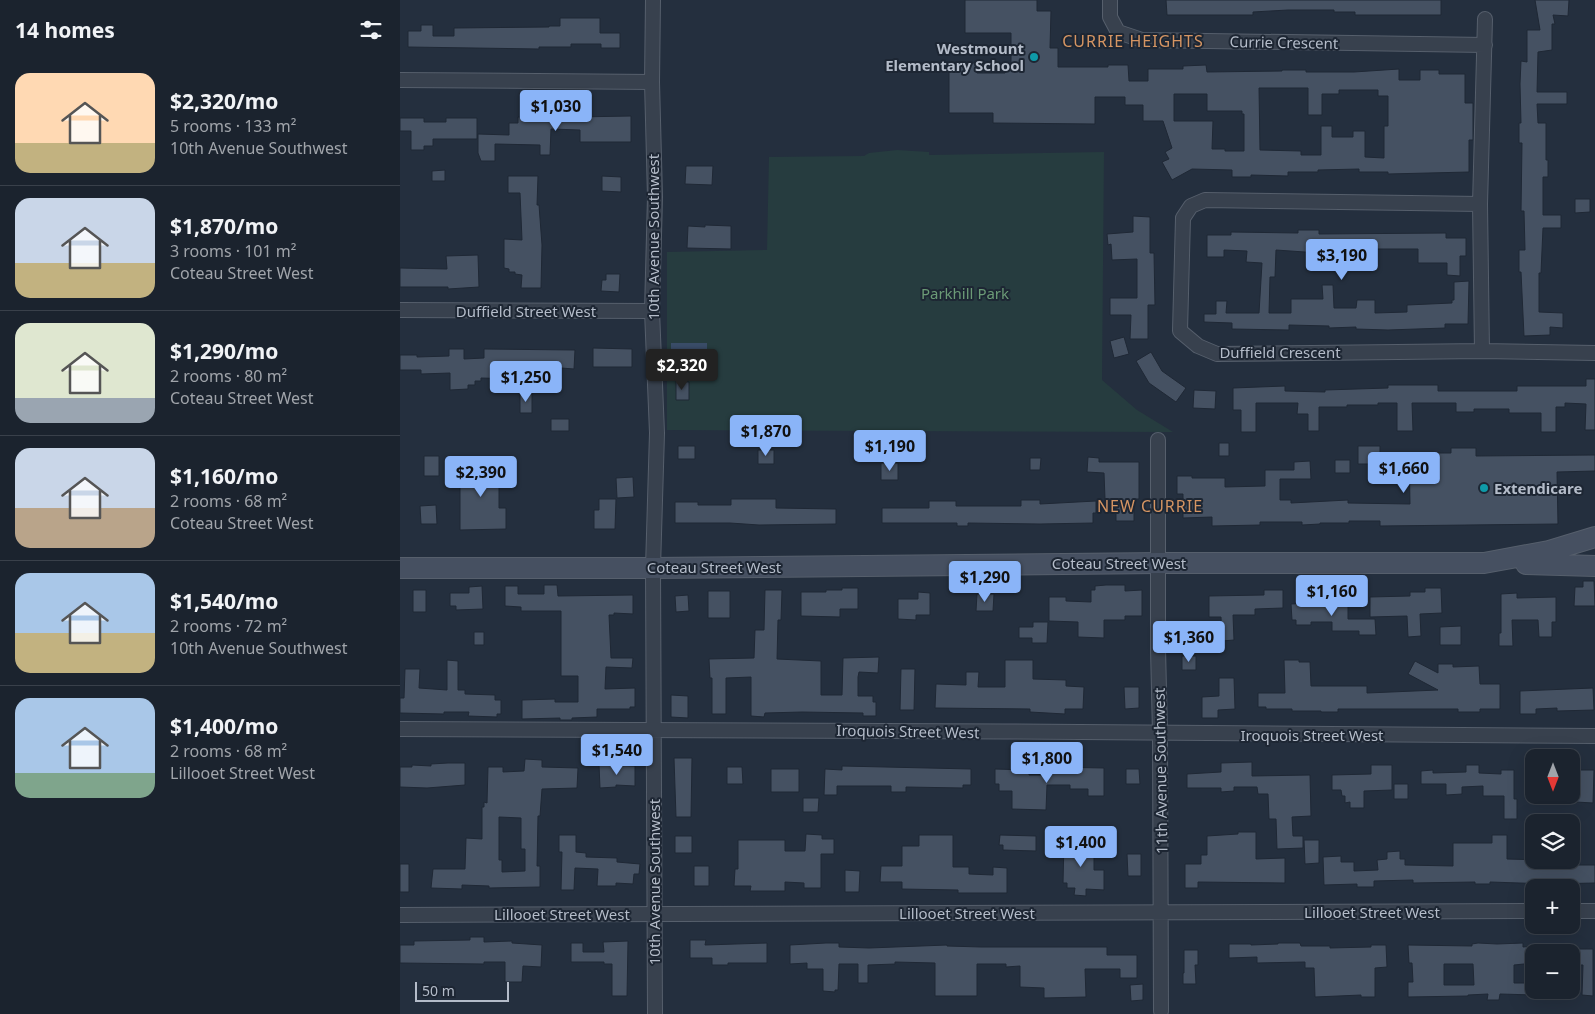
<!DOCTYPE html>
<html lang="en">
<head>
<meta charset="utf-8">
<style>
	:root { --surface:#1b232e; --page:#242b36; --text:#f1f3f6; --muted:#a0a4aa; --line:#39404a; --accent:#8ab4f8 }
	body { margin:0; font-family:"Noto Sans",sans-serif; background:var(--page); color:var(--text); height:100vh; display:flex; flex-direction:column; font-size:19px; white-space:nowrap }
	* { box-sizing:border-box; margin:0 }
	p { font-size:16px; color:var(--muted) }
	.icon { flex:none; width:28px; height:28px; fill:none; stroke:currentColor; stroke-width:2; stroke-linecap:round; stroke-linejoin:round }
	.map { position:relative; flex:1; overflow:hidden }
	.side { display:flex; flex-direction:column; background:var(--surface); width:400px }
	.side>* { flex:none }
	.needle { width:32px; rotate:180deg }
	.buttons { position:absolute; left:1125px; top:749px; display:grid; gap:10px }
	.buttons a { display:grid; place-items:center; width:55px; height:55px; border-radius:10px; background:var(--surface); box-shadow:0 5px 20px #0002,0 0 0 1px var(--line); font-size:25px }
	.scale { position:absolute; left:15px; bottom:12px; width:94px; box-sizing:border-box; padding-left:5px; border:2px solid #b4bcc9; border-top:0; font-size:14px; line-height:18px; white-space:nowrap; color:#b4bcc9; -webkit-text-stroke:4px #1d2633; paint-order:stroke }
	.price { position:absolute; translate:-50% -42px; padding:0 11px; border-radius:5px; background:var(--accent); color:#111; font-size:16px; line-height:32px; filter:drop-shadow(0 1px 2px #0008) }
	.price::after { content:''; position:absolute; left:50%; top:30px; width:15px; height:11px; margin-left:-8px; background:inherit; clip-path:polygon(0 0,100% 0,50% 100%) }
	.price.selected { background:#222; color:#fff }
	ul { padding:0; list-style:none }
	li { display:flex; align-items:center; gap:15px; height:125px; padding:0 15px }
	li+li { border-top:1px solid var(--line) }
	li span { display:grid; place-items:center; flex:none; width:140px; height:100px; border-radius:15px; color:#555 }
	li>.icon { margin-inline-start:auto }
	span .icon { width:60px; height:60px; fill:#fffc; stroke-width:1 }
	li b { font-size:21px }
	h2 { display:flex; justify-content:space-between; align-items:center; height:60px; padding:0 15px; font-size:21px }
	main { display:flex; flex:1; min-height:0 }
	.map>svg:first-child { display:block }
	.green { fill:#263c3f }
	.water { fill:#394c67 }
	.building { fill:#455162; stroke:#1f2835; fill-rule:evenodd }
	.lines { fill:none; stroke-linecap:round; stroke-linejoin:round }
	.street-casing { stroke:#565f6c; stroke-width:16 }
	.secondary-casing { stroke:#565f6c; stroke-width:22 }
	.street { stroke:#38414e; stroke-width:14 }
	.secondary { stroke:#465061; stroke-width:20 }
	.culture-dot { fill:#0f9aa8; stroke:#1d2633; stroke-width:2 }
	.labels { text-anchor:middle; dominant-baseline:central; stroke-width:4; stroke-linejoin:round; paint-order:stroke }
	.street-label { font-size:15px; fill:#b4bcc9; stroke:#1d2633 }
	.poi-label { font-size:15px; font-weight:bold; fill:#b4bcc9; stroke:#1d2633; text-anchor:end }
	.park-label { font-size:15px; fill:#6b9a76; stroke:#1d2633 }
	.neighbourhood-label { font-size:16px; letter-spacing:1px; fill:#d59563; stroke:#1d2633 }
</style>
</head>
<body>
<main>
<section class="side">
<h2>14 homes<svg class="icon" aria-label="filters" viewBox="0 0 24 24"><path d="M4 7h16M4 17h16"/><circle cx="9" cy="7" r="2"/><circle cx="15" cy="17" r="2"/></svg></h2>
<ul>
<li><span style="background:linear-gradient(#ffd9b3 70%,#c2b280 0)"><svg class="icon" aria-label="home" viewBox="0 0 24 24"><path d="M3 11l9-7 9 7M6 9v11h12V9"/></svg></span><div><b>$2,320/mo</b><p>5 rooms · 133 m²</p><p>10th Avenue Southwest</p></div></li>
<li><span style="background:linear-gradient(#c9d6e8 65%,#c2b280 0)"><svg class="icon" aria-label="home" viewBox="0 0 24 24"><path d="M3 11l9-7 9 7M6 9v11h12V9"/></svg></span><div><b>$1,870/mo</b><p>3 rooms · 101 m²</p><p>Coteau Street West</p></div></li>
<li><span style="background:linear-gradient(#dfe7d0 75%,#9aa5b1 0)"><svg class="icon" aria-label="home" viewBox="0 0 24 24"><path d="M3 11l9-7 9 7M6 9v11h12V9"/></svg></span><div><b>$1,290/mo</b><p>2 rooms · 80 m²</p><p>Coteau Street West</p></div></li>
<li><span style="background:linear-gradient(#c9d6e8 60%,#b9a48a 0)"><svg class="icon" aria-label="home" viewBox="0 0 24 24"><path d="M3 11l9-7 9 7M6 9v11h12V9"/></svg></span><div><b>$1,160/mo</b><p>2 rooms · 68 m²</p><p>Coteau Street West</p></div></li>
<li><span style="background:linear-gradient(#a9c7e8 60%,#c2b280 0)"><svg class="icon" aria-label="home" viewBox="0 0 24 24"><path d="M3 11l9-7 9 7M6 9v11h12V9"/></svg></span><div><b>$1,540/mo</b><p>2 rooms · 72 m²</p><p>10th Avenue Southwest</p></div></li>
<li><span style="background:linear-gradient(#a9c7e8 75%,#7fa58c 0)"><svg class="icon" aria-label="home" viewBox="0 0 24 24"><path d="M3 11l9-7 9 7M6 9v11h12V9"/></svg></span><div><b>$1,400/mo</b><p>2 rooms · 68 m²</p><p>Lillooet Street West</p></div></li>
</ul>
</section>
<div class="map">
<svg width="1195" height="1014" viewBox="0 0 1195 1014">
	<rect width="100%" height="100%" fill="#242f3e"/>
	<path class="green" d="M497,150l32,2v3l175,-3 -2,228 35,30 36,22 -506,-2v-178l100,-2 2,-93 95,-1 5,-3z"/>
	<path class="water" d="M271,343h36v20h-36z"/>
	<path class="building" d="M565,0h72v11h14l-1,37h8v19h50v-2h20l1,16h19v-12h35v-3l23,-1 1,7 75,-1v-1h24v2h48l45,-3v11h21v-10h19v4h26v29h8v37h-4v32l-81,2v-2h-29v-3l-41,1v2h-30v4l-37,-1v2h-19v-7l-40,-1 -20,11 -10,-18 7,-3 -4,-7 7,-4 -9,-27h-20v-16h-18v-8h-30v27l-102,-1v-10h-44v-50h28v10h28v-5h6v-35h-46zM859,88h49v27h14v-21h17v-4h39v6h10v30h-4v32l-19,-1v-26h-12v6h-21v-11h-11v29h-20v-4l-41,-1zM774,94h33v17h35v3h2v37h-19v-2h-13l1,-28h-39z
		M766,0h275v15h-86v-3h-21v-2h-46l-35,2v3h-86z
		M1135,0h34l-1,16 -15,-1 2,9h-3v26l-14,2 -1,40h30v12h-30l1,19h8v37h2v17h-5v38h18v13h-18l-2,45h-2v39l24,1v15l-13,-1v8l-26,1 -3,-64h-2v-22h6l-1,-39h-3l1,-68h-3v-20h2l-1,-39 1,-23 6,1v-32h13z
		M160,18h40v15h20v15h-19v-4h-30v3h-32v2l-131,-2v-16h13v-6h12v11h21v-8l95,-1v-1h11z
		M150,113h25v4l56,-1v26h-51v-12l-29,-1 -1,26h-10v-10l-45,-1v17h-14l-3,-8v-19l31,1v-12h9v-6h4v-2h28z
		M0,118h24v4h22v-4h31v21h-44v7h-9v4h-13v-19h-11z
		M286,166h27l-1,19 -27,-1z
		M45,170v11h-13v-10z
		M108,176h30l-1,29h2l3,40 -1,43h-20l1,-13 -7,-1v-2h-6v-3l-5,-1v-29l18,1 -2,-47h-12z
		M202,176l19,1v15l-19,-1z
		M1175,199h15v13l-15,1z
		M733,216l17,1v36h4l1,52h-7v34h-18l1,-24h-21v-17h27v-39l-25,1 -1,-16 -3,1 -1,-11 26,-2z
		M305,225l26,1v23l-44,-1 1,-22 17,1z
		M898,230h21v4l127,-1v5h20v18h-6v20l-13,-1v-12h-29v-14h-71v3l-28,-1v2l-43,-3 -1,27h-5l-1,36h22v-14h32l-1,-14h11l1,23h22l1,-8h18v13l32,-1v-7l45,-2v-3h2v-18l15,-1 -1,43h-23v4l-57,2 -32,-1v-2l-27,1v-2l-40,-1v5l-57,-1v-6l-28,-1v-8h12v-13h11l-1,12h33l3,-50 -16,-1 1,-11 -23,-1v7h-17v-22h24v-3l67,1z
		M78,255l1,32 -31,2v-2h-48v-19l47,1 -1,-13z
		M206,274h14l-1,18 -18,-1 1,-11h4z
		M724,337l5,17 -15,4 -4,-17z
		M193,348l39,1v18h-39z
		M49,349h15v10l20,-1v-9l91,1 -1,19 -13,-1v8h-18v-7l-28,-1v11l-34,-1v3h-6v4h-7v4l-18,1v-17l-29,1v-4h-21v-15h17v2l32,-1z
		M751,352l11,19 24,17 -10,14 -27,-19 -13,-22z
		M1186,379h9v51h-10l1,-26 -21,-1v4h-9v25h-15v-19h-32v-4h-35v3h-18v-9h-44l1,28h-16v-28h-19v2h-31v2h-28v24h-11v-17h-11l1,-11h-42v29h-15v-22h-8v-22l52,-2v5l40,1v-2l63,-2v-3h50v6h79v-5h69z
		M276,381l13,1v18h-13z
		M794,390l22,1 -1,18 -22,-1z
		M120,394h12v19h-12z
		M151,419h18v12h-18z
		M819,443h10v13h-10z
		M278,446h17v13h-17z
		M958,446h22v18h-22z
		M1051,448h25v8l119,-1v16l-38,1 1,52 -178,2v-5h-31v2h-29v1l-18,1v-3h-42v3l-48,1v-9l-29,1v-24h-6v-18h15v2h33v9l40,-1v-16h29v-8l16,-1 1,18h-31v21h11v3l57,-3v3l62,1 -1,-51h42z
		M358,450h16v14h-16z
		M24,456h15v20h-15z
		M688,457l11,1v4h40v37h-5v22h-18v-22h-11l-1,-26 -17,-1z
		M630,458h11l-1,12h-10z
		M935,460h15v13h-15z
		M481,463h17v17h-17z
		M60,466h45v15h-6v27h7v21l-46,1z
		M233,477l1,20 -17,1 -1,-20z
		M199,499h17l-1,30h-21v-19h5z
		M331,499h45v9l60,1v15l-77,1 -29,-2h-55v-21h23v3h33z
		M621,500h19v4l56,-3v12h-3v10l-53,1 -72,-1v3h-11v-3h-75v-15h47v-7h27v5h65z
		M36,505l1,19h-16l-1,-18z
		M1183,581h11l1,25h-21l1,-19h8z
		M144,585h13l1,11 75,-1v19l-19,-1v2h-5l2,43h22l-1,10 -26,-1 -1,22 30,-1v19h-5v2h-33v8l-25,1v2h-12v-2l-38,1v-19l33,-1v3h23v-26h-17v-65h-40v-4l-16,-1v-20h13v8h26z
		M706,585h19v6l17,-1v26h-17v4h-21v18l-26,-1v-15l-29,-1v-24h17v4l25,1v-12h4v-4z
		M82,586l1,23 -27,1v-4h-6v-13h19v-6z
		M442,588h16v21h-18v8l-39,-1v-24h25v-2h16z
		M1025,588h16l1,25 -22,1 1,22 -13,1 -1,-21 -37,1v-20l40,-1v-4h15z
		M13,590h13v22h-13z
		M365,590h17l-1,30h-3l-1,39 44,2v34h21l1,-37 36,-1 -1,16 -19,-1 -1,5v19h15v6h3v14h-13v-3l-61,-1 -37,1 -1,4 -13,-1v-39l-25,1v36h-14v-36h-2l-1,-19 45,-1 1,-28h9z
		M864,590h19v18l-28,1v6h-22l1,25 -12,1 -1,-24h-12v-21l55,-1z
		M308,591h22v27h-22z
		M518,592l12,1v22h-14v5l-18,-1v-20h20z
		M1117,593v5l39,-1v25h-4v15h-13l-1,-17h-26l1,26h-14v-13h2v-39z
		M577,594h17l-1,17h-17z
		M288,595l1,16 -13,1 -1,-16z
		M948,601v18h27l1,16h-17v-4h-27v-9h-21v3h-15v-5h-4l-1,-16z
		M633,622h15l-1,21h-15v-5h-13v-11h14z
		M1061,626v19h-21v-18z
		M74,632h10v13h-10z
		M782,656h14v14h-14z
		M47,660l11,1v29h7v4l30,1v5h6v14h-4v3l-29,-1 1,-4h-25v2l-44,-1v-15h4l1,-29h15l-1,19 28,2z
		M605,660h28v19l33,1v6l18,1 -1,22h-18v5l-35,-2v-3l-95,-1 1,-24 30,1v-13h13l-1,15h27z
		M884,660h15v2h11l1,24h56v7l71,-3 -30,-16 7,-13 23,12v-9h15v3l26,-1 1,18h20v25h-20v3h-22v-3h-120v3h-17v-1h-29v-2h-26v-2h-8v-14h27z
		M501,669h14l-1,41h-14z
		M819,678h15l1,31 -17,1v8h-16v-21l17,-1z
		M724,687h15v21l-14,1z
		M1193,688l1,22 -37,1v-3l-21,1v5h-16v-23z
		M271,695l17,1v22l-17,-1z
		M274,758h18l-1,59h-15z
		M125,759l17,1v7l36,1 -1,20 -35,1 -2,27h-2l-1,50h3v21l-51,1v-2l-27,-1v4l-31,-1 2,-19h32l1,-31 16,1v-32h2v-5l3,1 1,-36h15v5l21,-1zM99,817l22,1v31h4v22l-23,1v-12h-3z
		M852,762v14l58,-1 1,41 -19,1 1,19h10v12l-26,1 -1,-30h-7l-1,-25h-10l-1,-7h-23v4l-13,1v-4h-34v-14l34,-2v-9z
		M48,763h17v22l-38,3 -27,-1v-20h12v-2l19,1v-2z
		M199,765l36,1v20l-19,-1v2l-16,1z
		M971,765h21v25l-28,1v17h-14v-6l-5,1v-7h-3l-1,-6h-9v-15l39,-1z
		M1066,765h13v8l22,1v-4h13v29h3v20h-13v-23h-21v-10l-21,1v7l-16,1v-11h-25v-13l12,-1v3l33,-1z
		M442,766l129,3v16h-8v3l-57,-1v5h-15v-6h-54v9h-13l1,-26 17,1z
		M327,767h15l1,17h-16z
		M653,767l51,1v28h-16v-7h-18v-4h-23l-1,25 -34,-1v-18h-13v-7h-4v-15l34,1v5h23z
		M371,769h28v23h-28z
		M726,769h13l1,15h-14z
		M1177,770h17l-1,33 -17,-1v-9h-5v-21h6z
		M994,784h14v15h-14z
		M403,798h16l-1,14h-15z
		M838,832h18v27l29,-1v25l-87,-1v6h-13v-24h16v-9h6v-19l31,-2z
		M406,834l16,1v4h12v15h-13v34h-17v-5l-19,-1v9h-35l1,-5h-17l1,-17h3v-29h47v11h20z
		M159,835h17v17l10,1v4l31,1v4l23,2 -1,10h-5l-1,10 -17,-1v3h-19l1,-17 -23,-1 -1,22h-13l1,-38h-3z
		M519,835h34v32h16v7l24,1v-8l14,1v25h-49v-3l-56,-1v-7h-22l1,-16h21v-20h17z
		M600,835l36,1v15l-33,-1v-5h-4z
		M1092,835h15v24l38,1v7h26v-2h24v18l-46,1 -59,-2v2h-15v-2l-62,1v-3l-39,1v6h-17v-3l-33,1 -1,-28 18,-1v6h13v9l24,-1 -1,-10 10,-1v-7l13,-1v8h5v6l48,1v-23h39z
		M275,836h17v17h-17z
		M904,840h15v23l-14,1z
		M664,841h30v29h10v20l-18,-1v7l-12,-1 1,-7h-8v-5h-4z
		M727,854h14v22h-13z
		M0,864h9v28h-9z
		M294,866h15v20h-15z
		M445,870l15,1 -1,21h-14z
		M70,937h14v5l28,-1v2l30,2 -1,22 -18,-1 -1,16h-17v-20h-21v2l-84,-1v-18h14v-4l56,-1z
		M290,940h16l-1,5 62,-2v20h-39v2h-16v-7h-22z
		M228,941l-1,55h-15v-32h-8v-2h-33v-19h12v9h21l-1,-10z
		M426,943h13v4l30,1 78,-3v1l34,1h126v8h30v23h-17v-9h-35l1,28 -42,1v-10l-24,-1v-21l-14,1v-3h-29v32h-42v-33l-40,-1v2l-27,1v18h-10v-19h-19l-1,26h-3v2l-12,-1v-22h-16v-6l-17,1v-19z
		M878,943h22l1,3h29v2l41,-1v-2h15l1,22 -12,1v29h-14v-2l-46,2 -1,-29h-9v-6l-48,1v-6l-28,1v-14h22v1l27,-1z
		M1078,943l19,1 26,-1v4l11,-1v17l-20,2v18h20v12l-34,-1 -1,6h-12l1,-6 -20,1v1l-60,1v-15h5l-1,-19h-3l-1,-18 64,1v-2zM1044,964h29l1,21h-30z
		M1176,949h17v47l-11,-1 1,-30h-7z
		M784,950h14v15h-3l1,19h-13v-11h1z
		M743,984v16l-12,1 -1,-16z"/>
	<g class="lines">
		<defs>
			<path id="street" d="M253,0l-1,82 3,115 -3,114 5,122 -4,135 2,446
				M710,0v17l8,15 24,8 343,5
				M0,80l252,2
				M1080,204l-275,-4 -14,6 -8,12 -3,113 18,15 19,8 265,-3 113,2
				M0,310l252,1
				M1082,351l-2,-147 5,-185
				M758,440v208l2,86 1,277
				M0,729c398,-1 797,5 1195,7
				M1171,911h24
				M0,915l1134,-4"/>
			<path id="secondary" d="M1126,564l69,2
				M0,568h253l506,-5h325l65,-12 46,-14"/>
		</defs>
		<use href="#street" class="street-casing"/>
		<use href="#secondary" class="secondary-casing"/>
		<use href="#street" class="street"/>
		<use href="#secondary" class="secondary"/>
	</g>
	<g class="culture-dot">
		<circle cx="634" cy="57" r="5"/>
		<circle cx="1084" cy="488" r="5"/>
	</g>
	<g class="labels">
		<g class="street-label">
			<text transform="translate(884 42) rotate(1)">Currie Crescent</text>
			<text transform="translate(253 237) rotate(-90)">10th Avenue Southwest</text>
			<text x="126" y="311">Duffield Street West</text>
			<text x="880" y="352">Duffield Crescent</text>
			<text x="719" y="563">Coteau Street West</text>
			<text x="314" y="567">Coteau Street West</text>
			<text transform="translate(508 731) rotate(1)">Iroquois Street West</text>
			<text x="912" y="735">Iroquois Street West</text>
			<text transform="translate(760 771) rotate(-91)">11th Avenue Southwest</text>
			<text transform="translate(254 882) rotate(-90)">10th Avenue Southwest</text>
			<text x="972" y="912">Lillooet Street West</text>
			<text x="567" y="913">Lillooet Street West</text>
			<text x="162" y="914">Lillooet Street West</text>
		</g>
		<g class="poi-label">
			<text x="624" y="48">Westmount<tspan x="624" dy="17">Elementary School</tspan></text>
			<text x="1094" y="488" text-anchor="start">Extendicare</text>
		</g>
		<g class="park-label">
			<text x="565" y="293">Parkhill Park</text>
		</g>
		<g class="neighbourhood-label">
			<text x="733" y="41">CURRIE HEIGHTS</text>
			<text x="750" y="506">NEW CURRIE</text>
		</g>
	</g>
</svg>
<div class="buttons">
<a><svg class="needle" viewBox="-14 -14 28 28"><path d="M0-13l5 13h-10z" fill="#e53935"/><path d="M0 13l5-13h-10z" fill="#a0a4aa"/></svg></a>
<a><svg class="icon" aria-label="layers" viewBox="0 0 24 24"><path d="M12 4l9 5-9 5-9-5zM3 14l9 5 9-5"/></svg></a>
<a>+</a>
<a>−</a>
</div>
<div class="scale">50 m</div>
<b class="price" style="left:156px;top:132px">$1,030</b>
<b class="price" style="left:942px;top:281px">$3,190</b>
<b class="price selected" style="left:282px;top:391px">$2,320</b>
<b class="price" style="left:126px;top:403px">$1,250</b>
<b class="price" style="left:366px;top:457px">$1,870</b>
<b class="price" style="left:490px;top:472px">$1,190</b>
<b class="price" style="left:1004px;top:494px">$1,660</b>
<b class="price" style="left:81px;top:498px">$2,390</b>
<b class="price" style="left:585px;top:603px">$1,290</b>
<b class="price" style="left:932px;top:617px">$1,160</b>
<b class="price" style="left:789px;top:663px">$1,360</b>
<b class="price" style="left:217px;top:776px">$1,540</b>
<b class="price" style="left:647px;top:784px">$1,800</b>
<b class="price" style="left:681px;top:868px">$1,400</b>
</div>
</main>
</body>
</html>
